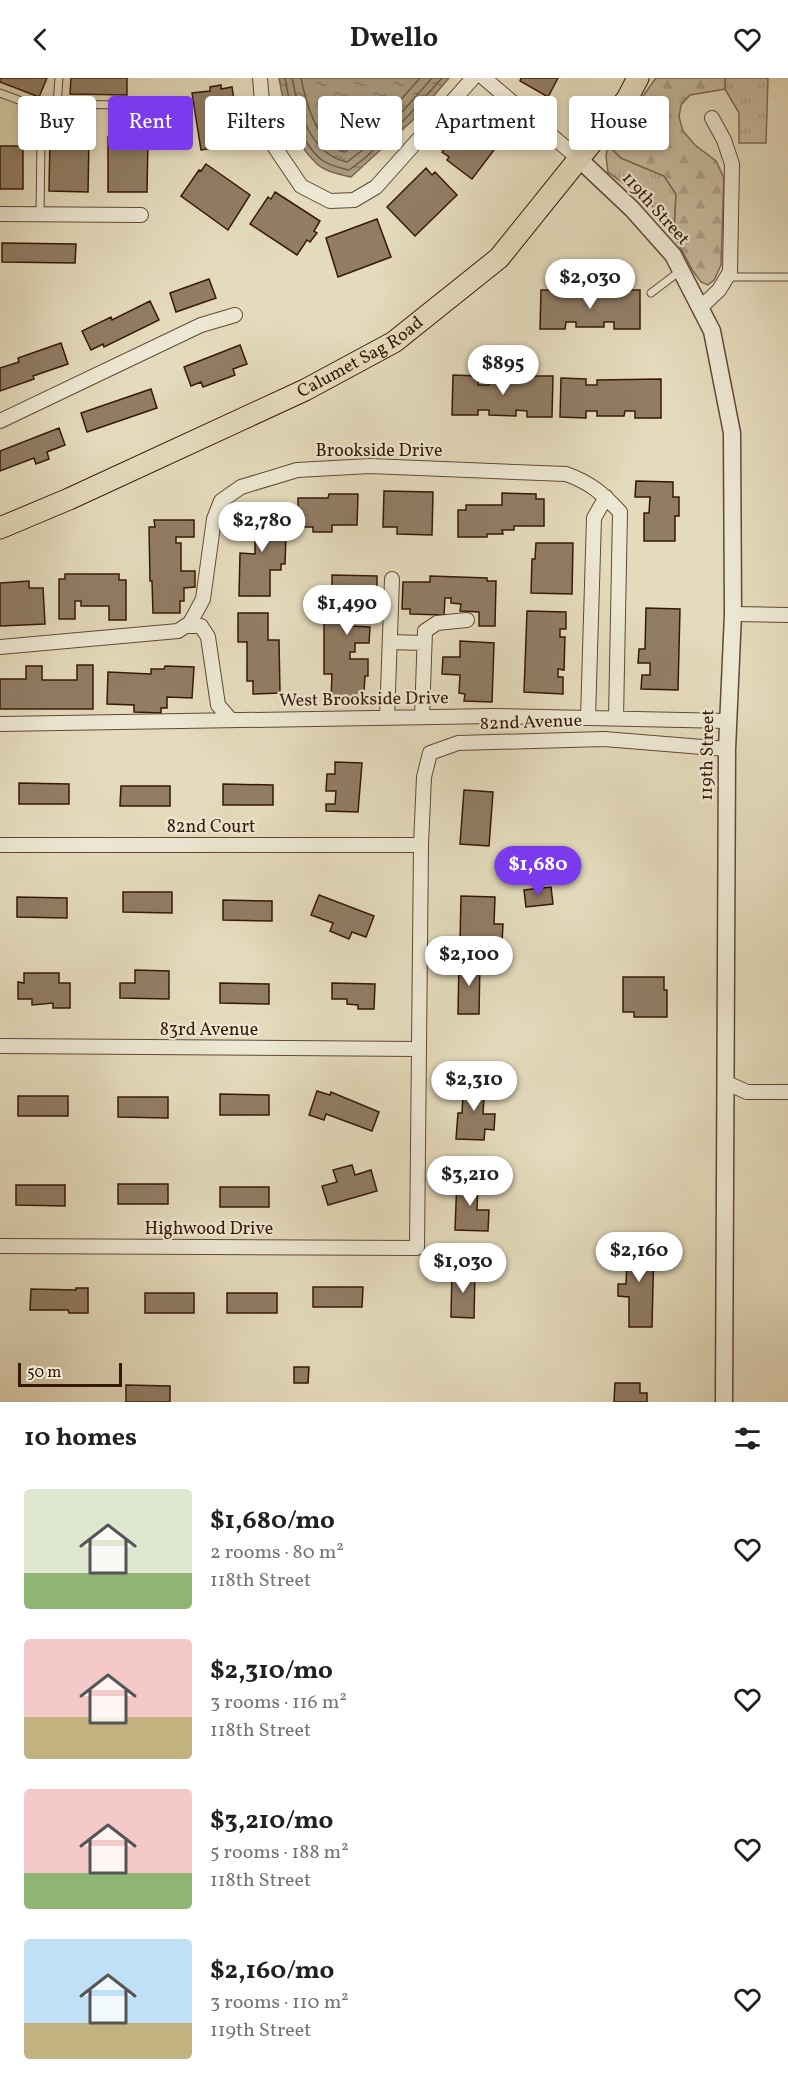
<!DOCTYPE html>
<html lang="en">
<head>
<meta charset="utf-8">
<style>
	:root { --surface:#fff; --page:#f6f6f6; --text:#202124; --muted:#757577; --accent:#7c3aed }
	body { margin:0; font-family:Vollkorn,serif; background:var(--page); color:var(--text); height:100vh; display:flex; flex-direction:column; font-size:22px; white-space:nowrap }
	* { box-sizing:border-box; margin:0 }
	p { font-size:20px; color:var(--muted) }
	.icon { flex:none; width:33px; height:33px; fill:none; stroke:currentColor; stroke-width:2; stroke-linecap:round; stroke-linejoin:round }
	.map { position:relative; height:1324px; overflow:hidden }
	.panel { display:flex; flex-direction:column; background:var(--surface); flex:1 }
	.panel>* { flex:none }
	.guide { position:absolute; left:18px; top:18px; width:753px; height:54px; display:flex; gap:12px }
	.scale { position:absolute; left:18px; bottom:15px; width:104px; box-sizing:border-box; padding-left:6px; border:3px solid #371807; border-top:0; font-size:16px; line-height:21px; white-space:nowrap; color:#371807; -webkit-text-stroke:4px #ede8d3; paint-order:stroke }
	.price { position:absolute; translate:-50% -51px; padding:0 14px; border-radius:21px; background:#fff; color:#222; font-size:20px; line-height:39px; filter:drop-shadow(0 2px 3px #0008) }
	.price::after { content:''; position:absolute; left:50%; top:36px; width:18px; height:14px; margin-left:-9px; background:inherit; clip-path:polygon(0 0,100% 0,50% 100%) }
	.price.on { background:var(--accent); color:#fff }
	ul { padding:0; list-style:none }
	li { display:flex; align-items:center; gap:18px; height:150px; padding:0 24px }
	li span { display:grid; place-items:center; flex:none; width:168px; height:120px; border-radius:6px; color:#555 }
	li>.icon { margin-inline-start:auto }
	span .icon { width:72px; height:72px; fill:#fffc; stroke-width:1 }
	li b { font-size:26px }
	h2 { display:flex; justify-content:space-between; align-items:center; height:72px; padding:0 24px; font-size:26px }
	.pill { padding:0 21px; border-radius:6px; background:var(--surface); box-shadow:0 3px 9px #0003; font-size:21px; line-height:54px }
	.pill.on { background:var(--accent); color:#fff }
	header { display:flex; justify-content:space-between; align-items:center; height:78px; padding:0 24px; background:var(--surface); font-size:27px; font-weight:700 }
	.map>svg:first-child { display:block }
	.grass { fill:url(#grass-tufts); stroke:#7f6952; stroke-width:1.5 }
	.forest { fill:url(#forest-firs); stroke:#7f6952; stroke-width:1.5 }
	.water { fill:url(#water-ripples); stroke:#7b654e; stroke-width:1.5 }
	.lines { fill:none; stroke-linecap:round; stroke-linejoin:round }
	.shore { stroke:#705842; stroke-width:1.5 }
	.building { fill:#917d65; stroke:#371807; stroke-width:1.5 }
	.service-casing { stroke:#624934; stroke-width:9 }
	.minor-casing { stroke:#624934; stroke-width:16 }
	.tertiary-casing { stroke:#624934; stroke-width:19 }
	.primary-casing { stroke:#371807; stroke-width:23 }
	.service { stroke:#ede8d3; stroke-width:7 }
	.minor { stroke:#ede8d3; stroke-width:14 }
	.tertiary { stroke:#ede8d3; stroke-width:16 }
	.primary { stroke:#e4dbbc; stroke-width:21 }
	.labels { text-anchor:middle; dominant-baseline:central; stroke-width:4.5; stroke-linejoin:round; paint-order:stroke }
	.street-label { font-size:18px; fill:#371807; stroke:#ede8d3 }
</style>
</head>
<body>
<header><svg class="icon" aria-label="back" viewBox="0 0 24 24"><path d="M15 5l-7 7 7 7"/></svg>Dwello<svg class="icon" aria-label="heart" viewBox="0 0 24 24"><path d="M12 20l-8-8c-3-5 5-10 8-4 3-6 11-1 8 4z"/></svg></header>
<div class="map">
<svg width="788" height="1324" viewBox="0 0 788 1324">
	<defs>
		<pattern id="grass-tufts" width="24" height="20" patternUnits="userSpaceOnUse" patternTransform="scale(1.5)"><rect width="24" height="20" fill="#c7ba9d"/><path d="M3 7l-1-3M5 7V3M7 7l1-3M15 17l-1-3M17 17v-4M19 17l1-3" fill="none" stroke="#ac9f86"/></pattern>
		<pattern id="forest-firs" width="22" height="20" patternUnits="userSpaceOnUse" patternTransform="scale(1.5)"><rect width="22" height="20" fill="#c7ba9d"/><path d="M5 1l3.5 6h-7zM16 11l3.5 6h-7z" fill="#ac9f86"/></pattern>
		<pattern id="water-ripples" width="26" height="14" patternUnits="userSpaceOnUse" patternTransform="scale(1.5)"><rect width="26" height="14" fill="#a9997e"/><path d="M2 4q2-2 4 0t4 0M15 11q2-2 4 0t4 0" fill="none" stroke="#8a7c65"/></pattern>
	</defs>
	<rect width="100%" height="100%" fill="#e4dbbc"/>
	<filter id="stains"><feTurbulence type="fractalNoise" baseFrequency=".00333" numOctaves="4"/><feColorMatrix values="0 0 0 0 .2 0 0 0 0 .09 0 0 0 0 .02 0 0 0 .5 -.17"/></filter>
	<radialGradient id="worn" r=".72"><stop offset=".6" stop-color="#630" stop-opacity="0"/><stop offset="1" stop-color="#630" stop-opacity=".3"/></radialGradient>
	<path class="grass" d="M725,0h43l-2,65h-27v-30l-14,-24z
		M608,67l13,13 43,18 12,18 -2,42 -17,-25 -13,-13 -36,-26 -2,-16z"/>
	<path class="forest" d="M656,0h69v11l-35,6 -9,10 -2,12 4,14 12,14 21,16 8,17 -3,87 -7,15 -6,5 -7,-3 -8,-11 -19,-35 2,-42 -12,-18 -43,-18 -13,-13z"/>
	<path class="water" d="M279,0h170l-36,42 -62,57c-12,-3 -26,-5 -35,-14 -23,-22 -32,-54 -37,-85z"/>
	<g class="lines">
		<path class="shore" d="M285,0c4,26 15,65 37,82 8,6 18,8 27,10l16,-12 43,-42 34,-38
			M292,0c6,32 18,76 55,84l13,-10 43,-41 29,-33
			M301,0c5,25 16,67 44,74l51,-47 24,-27"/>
	</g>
	<path class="building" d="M0,0h47l-8,19 -39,-15z
		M71,0h56v17l-57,-1z
		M521,0h37l-10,19 -28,-16z
		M221,7v4l11,-2 8,54 -7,1v3l-32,5 -9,-57 18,-2v-4z
		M475,31l8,6 2,-3 9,7 -2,3 15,11 -35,46 -25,-19 2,-3 -7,-5z
		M50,59l39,1 -1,54 -39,-1z
		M108,59h40l-1,55h-39z
		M0,68h23v43h-23z
		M206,86l44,31 -22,35 -47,-34 18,-26 2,1z
		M426,90l6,7 3,-3 22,23 -42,41 -28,-29z
		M275,114l45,29 -6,10 3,2 -7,9 -3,-2 -10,15 -47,-31 18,-27 3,2z
		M377,141l14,38 -53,20 -12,-39z
		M2,165l74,1 -1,19 -73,-1z
		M209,201l7,19 -40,14 -6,-19z
		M541,212h24v7h12v-6l27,1v5h11v-7h25v39h-26v-7h-10v5h-28v-5h-10l-1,7h-25z
		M150,223l9,19 -55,27 -1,-3 -12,6 -9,-19 29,-14 1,3z
		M61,265l7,21 -35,12 1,3 -34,12v-23l19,-6 -1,-4z
		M240,267l7,19 -14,5 2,6 -32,12 -2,-5 -10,4 -7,-19z
		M453,297l25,1v9h11v-5l32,1v-5h32l-1,41h-25v-6l-11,-1v6l-27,-1v-5h-11v5h-26z
		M561,300l25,1v6h11v-5l64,-1v39h-26v-7h-10l-1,5h-27v-5h-11v7l-26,-1z
		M151,311l6,19 -70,24 -6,-19z
		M59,350l6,17 -18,7 2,7 -13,5 -2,-6 -34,13v-20z
		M636,403l37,1v15h6v19h-4v25h-31v-28h5l1,-16h-15z
		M384,413l49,1 -1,43 -35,-1v-7h-14z
		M502,415l34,1v5h8v27h-30v4h-12l1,4h-16v3h-29v-27h8v-5h36z
		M329,416h29l-1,31h-25v7h-19v-5h-15v-29h30z
		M249,431l32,1 -1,25h6l-1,29h-4v6h-11v26h-31l1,-43 15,1v-16h-7z
		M154,442h40v17h-18v6h5v28h14v16l-11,1v13h-4v12h-27l-1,-32h-2l-1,-54h6z
		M536,465h37l-1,51 -41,-1 1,-34h3z
		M65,496h54v6h7v40h-17v-14h-28v-5h-6v18h-16v-40h6z
		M332,497l45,1v16h-12v19h-8v9h-6v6l19,1 -1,16h-14v9h-5v7h18v17h-3l-1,16h-4v9l-29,-1 1,-26h-8v-66h8z
		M430,498l57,2v3h9l-1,45h-16v-14l-19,-1 1,-7 -10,-1v-5h-6l-1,17 -34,-1v-5h-8l1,-27h27z
		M29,503v7h14l2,36 -45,2v-43z
		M646,530l34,1 -2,81 -37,-1 1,-14h8v-12h-12l1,-14h6z
		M527,533l39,1v17h-6v8h5l-1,33 -6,-1v8h5v17l-39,-2z
		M238,535h30v27h11l1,53 -27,1v-13h-6v-39h-9z
		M460,563l34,2 -2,59 -28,-1 1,-7 -6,-1 1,-18 -18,-1 1,-17h17z
		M77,587h16v44h-93v-30h26v-13h16v14h35z
		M165,588l29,1 -2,31 -25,-1v11h-6v5l-27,-1v-7l-27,-1 1,-32 43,2v-5h13z
		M335,684l27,1 -4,49 -32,-1v-7h9l1,-13h-10l1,-17h8z
		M19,705l50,1v20h-50z
		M223,706l50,1v20h-50z
		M121,708h49v20h-50z
		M464,712l29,2 -4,54 -29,-2z
		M551,809l2,17 -27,3 -2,-17z
		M123,814h49v21l-49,-1z
		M319,817l55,21 -8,21 -14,-5 -3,7 -19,-8 3,-8 -22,-8z
		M461,818l34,1 -1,27h9l-1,19 -42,-1z
		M17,819l50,1v20l-50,-1z
		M223,822l49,1v20l-49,-1z
		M459,883h21l-1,53h-21z
		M135,892l34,1v28l-49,-1v-15h15z
		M24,895h35v10h11v25h-17v-5l-21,2v-6h-14v-17l6,1z
		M623,899h41v13h3v27h-33v-5h-11z
		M220,905l49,1v20l-49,-1z
		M332,905l43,1 -1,25h-16v-4l-11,-1v-5h-15z
		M464,999l21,1 -2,36h12l-1,16 -9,-1 -1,11 -28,-1 2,-26h4z
		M317,1013l13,4 1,-3 48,20 -7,19 -46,-17 -2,6 -15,-5z
		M220,1016l49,1v20h-49z
		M18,1018h50v20h-50z
		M118,1019h50v21l-50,-1z
		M352,1087l3,10 16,-5 6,21 -49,14 -6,-19 15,-4 -4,-12z
		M457,1100l21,1 -1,31h12l-1,21 -33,-1z
		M118,1106h50v20h-50z
		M16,1107h49v21l-49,-1z
		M220,1109h49v20h-49z
		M621,1165l33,1 -2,83h-23v-30l-11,-1v-12h8l1,-24h-6z
		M452,1192l23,1 -1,47 -23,-1z
		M313,1209h50l-1,20h-49z
		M76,1210h12v25h-19l-1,-3h-38l1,-21 45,1z
		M145,1215h49v20h-49z
		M227,1215h50v20h-50z
		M294,1289h15l-1,16h-14z
		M615,1305h25v10h7v9h-33z
		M126,1307l44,1v16h-44z"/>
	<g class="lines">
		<defs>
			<path id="service" d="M0,15l32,12 25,-1 2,-26
				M57,26l63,1
				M40,136l1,-75
				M728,199h60
				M651,215l29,-22"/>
			<path id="minor" d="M260,0l2,24 10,41 29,43 29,15 24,-1 22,-13 97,-109
				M484,0l95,81
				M0,136l141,1
				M700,230l19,-18 11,-18 2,-108 -8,-24 -12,-22
				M0,343l201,-96 34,-10
				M733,536l55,1
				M186,548h15l7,11 10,68 13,15
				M390,564l34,1
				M0,569l178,-16 12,-8 13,-24 11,-80 7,-18 20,-14 56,-17 73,-4 196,8c25,9 36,19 54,38l-4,206
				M422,639l3,-86 12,-8 30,-3
				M387,640l5,-139
				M588,640l6,-200 12,-21
				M0,646l494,-8 234,5
				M0,767h421
				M0,968l418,3
				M727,1005l20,9h41
				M0,1168l417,2 4,-403 3,-68 6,-24 28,-10 146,-4 123,10"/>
			<path id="tertiary" d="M579,81l53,50 41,46 39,76 20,102 1,181 -6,135 -3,653"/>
			<g id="primary">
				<path id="s1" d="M0,450l69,-29 236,-109 89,-48 105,-84 128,-159 11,-21"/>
			</g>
		</defs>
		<use href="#service" class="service-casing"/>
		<use href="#minor" class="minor-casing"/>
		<use href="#tertiary" class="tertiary-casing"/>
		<use href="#primary" class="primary-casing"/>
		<use href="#service" class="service"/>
		<use href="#minor" class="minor"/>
		<use href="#tertiary" class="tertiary"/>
		<use href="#primary" class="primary"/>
	</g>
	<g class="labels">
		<g class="street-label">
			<text transform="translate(655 131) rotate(48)">119th Street</text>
			<text stroke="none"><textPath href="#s1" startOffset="399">Calumet Sag Road</textPath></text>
			<text x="379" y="373">Brookside Drive</text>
			<text transform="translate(364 622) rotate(-1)">West Brookside Drive</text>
			<text transform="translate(531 645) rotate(-2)">82nd Avenue</text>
			<text transform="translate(708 677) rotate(-89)">119th Street</text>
			<text x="211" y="749">82nd Court</text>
			<text x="209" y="952">83rd Avenue</text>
			<text x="209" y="1151">Highwood Drive</text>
		</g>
	</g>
	<rect width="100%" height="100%" filter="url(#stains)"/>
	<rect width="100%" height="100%" fill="url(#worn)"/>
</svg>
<div class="scale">50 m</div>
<b class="price" style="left:590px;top:232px">$2,030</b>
<b class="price" style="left:503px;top:318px">$895</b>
<b class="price" style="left:262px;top:475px">$2,780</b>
<b class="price" style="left:347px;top:558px">$1,490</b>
<b class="price on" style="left:538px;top:819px">$1,680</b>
<b class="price" style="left:469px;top:909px">$2,100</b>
<b class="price" style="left:474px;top:1034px">$2,310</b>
<b class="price" style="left:470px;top:1129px">$3,210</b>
<b class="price" style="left:639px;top:1205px">$2,160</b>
<b class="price" style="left:463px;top:1216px">$1,030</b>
<div class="guide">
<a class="pill">Buy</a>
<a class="pill on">Rent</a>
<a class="pill">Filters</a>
<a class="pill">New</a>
<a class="pill">Apartment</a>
<a class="pill">House</a>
</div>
</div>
<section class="panel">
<h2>10 homes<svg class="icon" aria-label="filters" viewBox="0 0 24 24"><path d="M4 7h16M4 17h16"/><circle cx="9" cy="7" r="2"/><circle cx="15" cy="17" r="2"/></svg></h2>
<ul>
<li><span style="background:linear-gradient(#dfe7d0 70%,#8fb573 0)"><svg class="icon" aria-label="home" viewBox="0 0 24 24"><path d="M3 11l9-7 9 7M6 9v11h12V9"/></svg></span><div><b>$1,680/mo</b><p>2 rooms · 80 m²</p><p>118th Street</p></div><svg class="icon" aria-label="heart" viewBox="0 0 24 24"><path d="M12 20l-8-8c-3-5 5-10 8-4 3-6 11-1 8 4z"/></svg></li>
<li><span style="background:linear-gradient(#f6c9c9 65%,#c2b280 0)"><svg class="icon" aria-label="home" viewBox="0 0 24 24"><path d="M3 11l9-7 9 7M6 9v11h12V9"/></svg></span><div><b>$2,310/mo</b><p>3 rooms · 116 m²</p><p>118th Street</p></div><svg class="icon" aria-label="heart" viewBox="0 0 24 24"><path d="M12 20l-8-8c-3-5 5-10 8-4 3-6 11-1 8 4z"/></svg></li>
<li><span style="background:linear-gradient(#f6c9c9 70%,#8fb573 0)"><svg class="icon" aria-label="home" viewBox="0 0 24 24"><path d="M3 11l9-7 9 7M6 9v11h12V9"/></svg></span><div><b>$3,210/mo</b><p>5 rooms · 188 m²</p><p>118th Street</p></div><svg class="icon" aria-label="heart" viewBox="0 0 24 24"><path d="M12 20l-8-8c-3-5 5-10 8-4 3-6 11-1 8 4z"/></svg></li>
<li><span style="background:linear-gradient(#bfe0f5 70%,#c2b280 0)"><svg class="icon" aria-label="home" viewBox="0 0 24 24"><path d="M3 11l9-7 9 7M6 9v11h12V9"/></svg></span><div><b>$2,160/mo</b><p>3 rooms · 110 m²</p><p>119th Street</p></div><svg class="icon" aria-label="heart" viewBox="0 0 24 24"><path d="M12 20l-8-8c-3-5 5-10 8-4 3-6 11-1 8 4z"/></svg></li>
</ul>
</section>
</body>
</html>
